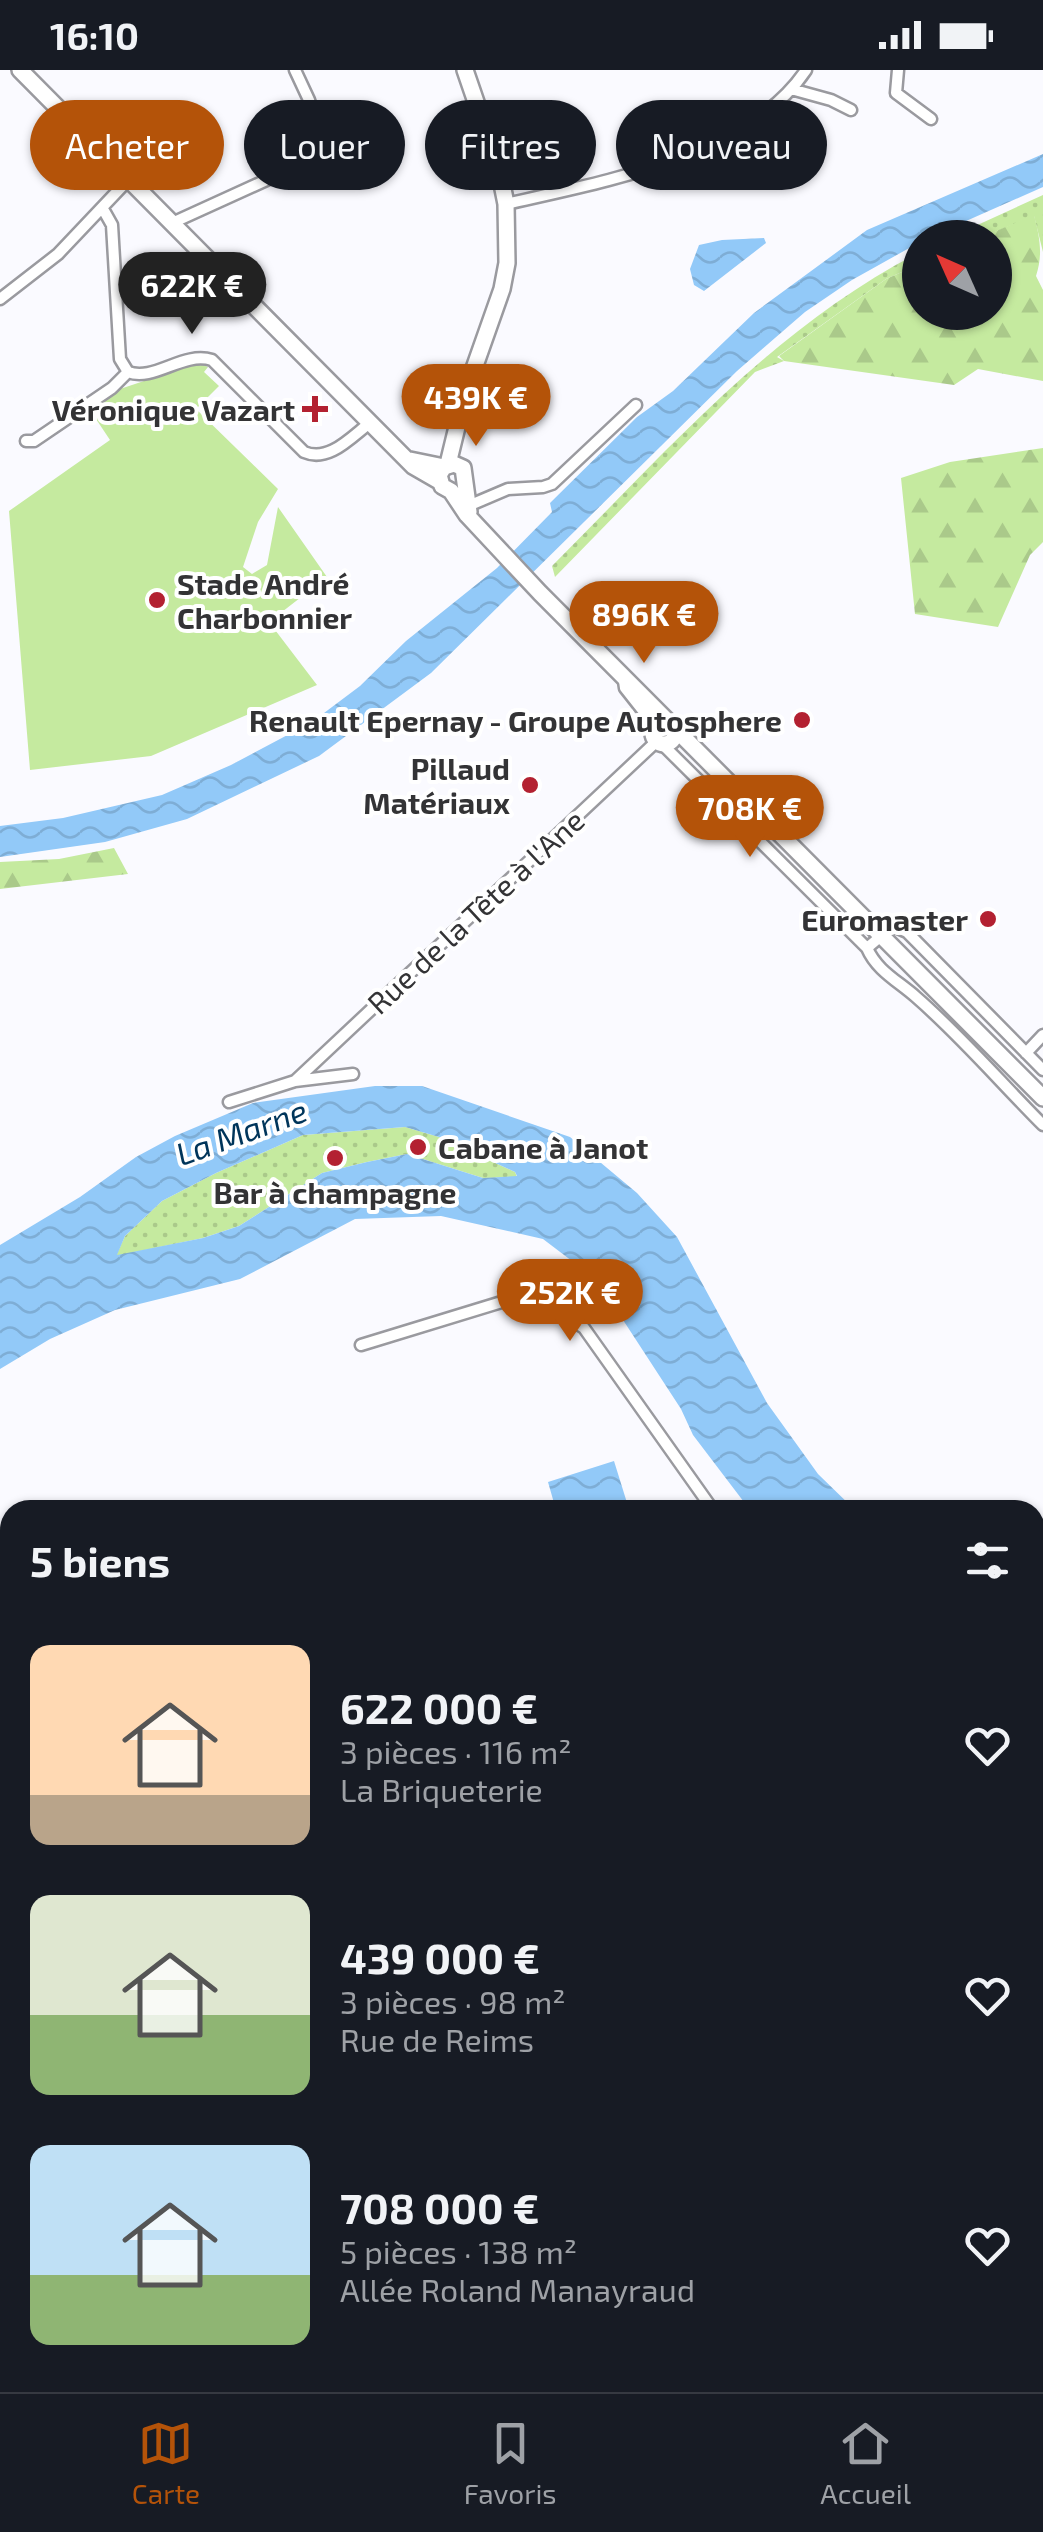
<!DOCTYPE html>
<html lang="fr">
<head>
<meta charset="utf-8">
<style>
	:root { --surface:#171b24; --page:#20242c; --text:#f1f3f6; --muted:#9ea1a6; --line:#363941; --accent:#b45309 }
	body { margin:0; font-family:"Exo 2",sans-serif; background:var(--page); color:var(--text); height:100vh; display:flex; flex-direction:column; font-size:38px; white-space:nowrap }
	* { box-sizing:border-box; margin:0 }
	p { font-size:32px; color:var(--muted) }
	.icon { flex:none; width:55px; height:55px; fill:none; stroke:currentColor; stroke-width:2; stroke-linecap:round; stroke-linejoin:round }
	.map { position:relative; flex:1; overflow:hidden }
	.details { position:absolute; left:0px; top:1430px; width:1045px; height:892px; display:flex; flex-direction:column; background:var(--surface); border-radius:30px 30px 0 0; box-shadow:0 2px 8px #0004 }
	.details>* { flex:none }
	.hud { position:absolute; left:30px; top:30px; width:985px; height:90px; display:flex; gap:20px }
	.needle { width:65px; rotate:315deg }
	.tools { position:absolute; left:902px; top:150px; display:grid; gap:20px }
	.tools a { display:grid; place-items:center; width:110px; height:110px; border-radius:50%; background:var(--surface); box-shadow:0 2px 8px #0004; font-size:50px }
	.price { position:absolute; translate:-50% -85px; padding:0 22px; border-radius:35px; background:var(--accent); color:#fff; font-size:32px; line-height:65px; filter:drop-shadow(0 2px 5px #0008) }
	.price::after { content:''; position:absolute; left:50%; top:60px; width:30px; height:22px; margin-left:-15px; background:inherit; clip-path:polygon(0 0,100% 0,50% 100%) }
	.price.active { background:#222; color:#fff }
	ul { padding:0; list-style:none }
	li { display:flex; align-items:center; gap:30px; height:250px; padding:0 30px }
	li span { display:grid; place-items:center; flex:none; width:280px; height:200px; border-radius:20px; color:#555 }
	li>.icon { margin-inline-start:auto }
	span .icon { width:120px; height:120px; fill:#fffc; stroke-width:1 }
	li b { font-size:42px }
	h2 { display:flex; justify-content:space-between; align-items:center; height:120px; padding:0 30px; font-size:42px }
	.tag { padding:0 35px; border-radius:45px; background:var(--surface); box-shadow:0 2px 8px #0004; font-size:35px; line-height:90px }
	.tag.active { background:var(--accent); color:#fff }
	.status { display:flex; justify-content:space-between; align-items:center; height:70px; padding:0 50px; background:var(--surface); direction:ltr }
	.status svg { height:28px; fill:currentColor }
	.menu { display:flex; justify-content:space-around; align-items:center; height:140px; border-top:2px solid var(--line); background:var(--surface); font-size:28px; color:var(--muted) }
	.menu a { display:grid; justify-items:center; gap:5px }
	.menu .active { color:var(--accent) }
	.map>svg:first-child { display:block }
	.grass { fill:url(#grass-dots) }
	.forest { fill:url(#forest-firs) }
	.cemetery { fill:url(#cemetery-stones) }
	.park { fill:#c5ea9f }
	.water { fill:url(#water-waves); fill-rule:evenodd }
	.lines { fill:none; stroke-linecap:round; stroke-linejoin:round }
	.street-casing { stroke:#9a9a9f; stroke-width:15 }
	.secondary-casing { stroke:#9a9a9f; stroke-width:20 }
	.primary-casing { stroke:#9a9a9f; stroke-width:22 }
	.street { stroke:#fff; stroke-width:10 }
	.secondary { stroke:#fff; stroke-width:15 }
	.primary { stroke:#fff; stroke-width:18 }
	.rail-casing { stroke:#49494c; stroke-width:6 }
	.rail { stroke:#fff; stroke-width:2.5; stroke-dasharray:8; stroke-linecap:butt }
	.poi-dot { fill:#b32131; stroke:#fff; stroke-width:4 }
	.labels { text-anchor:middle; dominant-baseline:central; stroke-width:8; stroke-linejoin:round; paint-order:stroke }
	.poi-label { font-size:30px; font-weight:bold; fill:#333335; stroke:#fff; text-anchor:end }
	.street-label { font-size:30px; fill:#333335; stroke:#fff }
	.water-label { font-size:32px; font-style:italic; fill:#00355a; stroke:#fff }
</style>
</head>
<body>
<div class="status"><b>16:10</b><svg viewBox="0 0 49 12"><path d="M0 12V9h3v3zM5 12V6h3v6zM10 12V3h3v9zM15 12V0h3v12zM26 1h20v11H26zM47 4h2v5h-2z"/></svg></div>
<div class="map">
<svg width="1043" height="2322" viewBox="0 0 1043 2322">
	<defs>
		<pattern id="grass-dots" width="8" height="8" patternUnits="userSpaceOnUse" patternTransform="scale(2.5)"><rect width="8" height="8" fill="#c5ea9f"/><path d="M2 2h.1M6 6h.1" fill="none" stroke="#aac98a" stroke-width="1.8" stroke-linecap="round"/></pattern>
		<pattern id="forest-firs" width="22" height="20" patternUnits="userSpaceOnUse" patternTransform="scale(2.5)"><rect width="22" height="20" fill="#c5ea9f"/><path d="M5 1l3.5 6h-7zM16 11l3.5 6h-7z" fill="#aac98a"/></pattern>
		<pattern id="cemetery-stones" width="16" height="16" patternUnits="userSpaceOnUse" patternTransform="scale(2.5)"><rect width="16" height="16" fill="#c5ea9f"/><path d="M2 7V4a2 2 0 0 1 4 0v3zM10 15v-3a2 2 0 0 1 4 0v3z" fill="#aac98a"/></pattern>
		<pattern id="water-waves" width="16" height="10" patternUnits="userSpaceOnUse" patternTransform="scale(2.5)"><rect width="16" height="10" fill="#92c9f8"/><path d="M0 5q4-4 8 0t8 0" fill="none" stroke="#7eadd5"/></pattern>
	</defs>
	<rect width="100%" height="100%" fill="#fafaff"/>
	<path class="grass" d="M1043,125v57l-9,-36 -52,21 -33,1z
		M920,182v12l-34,15 -109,78 7,4 -29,11 -200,205 -3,-11c114,-114 222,-239 368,-314z
		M405,1057l34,10 76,35 2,5 -34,1 -76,-24 -40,8 -45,11 -83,53 -36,12 -87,18 9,-20 37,-35 54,-28 87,-38z"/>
	<path class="forest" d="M1034,145c6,23 9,40 2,61l7,14v91l-65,-12 -24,16 -170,-24 -5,-5 107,-77 34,-15v48h75v-74l-13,-1z
		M1043,378v94l-13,13 -32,72 -83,-13 -14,-136 49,-16z
		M114,778l14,26 -128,15v-27l59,-3z"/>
	<path class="cemetery" d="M317,2313l22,9 -141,-1 29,-8z"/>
	<path class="park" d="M198,293l10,4 -4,5 15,14 -23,23 82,80 -20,33 -15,45 9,7 15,-9 11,-58 49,70 -58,45 48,63 -166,71 -121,14 -21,-259 101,-71 -20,-30 30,-21z
		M0,1567l10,28v290l-10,2z"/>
	<path class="water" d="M1043,84v33l-113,50 -10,1v4l-68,38 -47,32 -68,59 -306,302 -112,83 -132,63 -82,23 -105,15v-31l63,-8 99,-23 69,-30 81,-43 48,-36 46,-45 91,-73 55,-56 -2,-9 87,-86 36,-26 81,-78 113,-83z
		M764,168l2,5 -62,48 -10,-6 -4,-16 9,-24 23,-5z
		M375,1016h47l148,51 67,56 40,44 90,166 51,71 37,36h-105l-57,-75 -12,-26 -84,-129 -54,-41 -102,-23 -86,3 -115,60 -125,31 -65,29 -50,30v-124l80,-48 56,-40 39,-21 78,-33zM405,1057l34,10 76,35 2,4 -34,2 -76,-24 -40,8 -45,11 -83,53 -36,12 -86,17 8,-19 37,-35 54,-28 87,-38z
		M614,1391l14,45 -15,4h-57l-8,-28z"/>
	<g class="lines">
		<defs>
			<path id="street" d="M898,0l-2,23 35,26
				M791,19l40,11 20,10
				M506,134c95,-22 242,-47 300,-134
				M103,139l9,16 8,134 8,13c26,10 55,-21 84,-12l92,92c25,11 47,-15 67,-30
				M172,153l154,-70 -17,-53 -14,-30
				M0,229l58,-45 71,-75
				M26,371h8l78,-53 16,-16
				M468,436l40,-17 35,-2 9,-3 84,-79
				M624,611l1,7 30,38
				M662,674l205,204c10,23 31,33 49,49 45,39 85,86 127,128
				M867,878l26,-22 14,6 136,138
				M1026,983l17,-18
				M295,1011l362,-340
				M229,1032l66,-21 58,-7
				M361,1275l157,-48 20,2 46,29 129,182
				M1035,1493l8,-8
				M1035,2021l8,-7
				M1035,2177l8,-4"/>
			<path id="secondary" d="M20,0l393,396 26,15
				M410,390l34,7 10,-3 9,4 6,44
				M448,394l17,-70 37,-105 5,-26 -1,-59 -7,-35 -34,-99
				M444,397l-5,8 3,11 9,5 16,24 73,78 503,505
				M653 663a11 11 0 1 1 22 0a11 11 0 1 1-22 0Z
				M1035,1680l8,4
				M0,1898l10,-3
				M0,2251l10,1
				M119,2312l9,10"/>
			<path id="primary" d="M0,1543l10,27
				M792,2312l3,10"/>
		</defs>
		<use href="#street" class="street-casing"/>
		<use href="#secondary" class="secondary-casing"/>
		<use href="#primary" class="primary-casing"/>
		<use href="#street" class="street"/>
		<use href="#secondary" class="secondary"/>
		<use href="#primary" class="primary"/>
		<defs>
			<path id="rail" d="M0,2208l10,2
				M390,2312l22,10"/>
		</defs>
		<use href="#rail" class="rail-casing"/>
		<use href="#rail" class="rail"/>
	</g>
	<g class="poi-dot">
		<path d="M310 324h10v10h10v10h-10v10h-10v-10h-10v-10h10z"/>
		<circle cx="157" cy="530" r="10"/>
		<circle cx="802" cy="650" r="10"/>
		<circle cx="530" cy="715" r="10"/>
		<circle cx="988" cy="849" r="10"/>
		<circle cx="418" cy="1077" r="10"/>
		<circle cx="335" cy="1088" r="10"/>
	</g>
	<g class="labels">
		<g class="poi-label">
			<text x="295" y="339">Véronique Vazart</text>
			<text x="177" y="513" text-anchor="start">Stade André<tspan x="177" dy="34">Charbonnier</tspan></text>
			<text x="782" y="650">Renault Epernay - Groupe Autosphere</text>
			<text x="510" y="698">Pillaud<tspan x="510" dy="34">Matériaux</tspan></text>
			<text x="968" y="849">Euromaster</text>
			<text x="438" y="1077" text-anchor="start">Cabane à Janot</text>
			<text x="335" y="1122" text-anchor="middle">Bar à champagne</text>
		</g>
		<g class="street-label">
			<text transform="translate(475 841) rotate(-43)">Rue de la Tête à l'Ane</text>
		</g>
		<g class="water-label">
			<text transform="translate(241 1061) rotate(-20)">La Marne</text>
		</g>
	</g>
</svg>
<div class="tools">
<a><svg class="needle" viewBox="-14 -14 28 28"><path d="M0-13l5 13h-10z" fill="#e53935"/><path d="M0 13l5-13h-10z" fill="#9ea1a6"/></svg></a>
</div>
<b class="price active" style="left:192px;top:267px">622K €</b>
<b class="price" style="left:476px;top:379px">439K €</b>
<b class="price" style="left:644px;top:596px">896K €</b>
<b class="price" style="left:750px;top:790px">708K €</b>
<b class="price" style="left:570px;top:1274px">252K €</b>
<div class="hud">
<a class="tag active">Acheter</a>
<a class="tag">Louer</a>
<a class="tag">Filtres</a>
<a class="tag">Nouveau</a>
</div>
<section class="details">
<h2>5 biens<svg class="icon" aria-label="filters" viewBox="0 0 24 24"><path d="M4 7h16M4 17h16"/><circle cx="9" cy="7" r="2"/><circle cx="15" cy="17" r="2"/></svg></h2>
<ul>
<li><span style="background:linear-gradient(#ffd9b3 75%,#b9a48a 0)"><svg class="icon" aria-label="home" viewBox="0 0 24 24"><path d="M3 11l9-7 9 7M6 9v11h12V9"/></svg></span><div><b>622 000 €</b><p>3 pièces · 116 m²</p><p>La Briqueterie</p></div><svg class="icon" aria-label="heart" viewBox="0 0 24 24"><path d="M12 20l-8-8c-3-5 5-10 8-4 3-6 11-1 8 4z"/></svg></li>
<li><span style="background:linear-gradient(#dfe7d0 60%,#8fb573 0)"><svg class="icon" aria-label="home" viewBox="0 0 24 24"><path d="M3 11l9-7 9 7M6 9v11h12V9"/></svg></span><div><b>439 000 €</b><p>3 pièces · 98 m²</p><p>Rue de Reims</p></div><svg class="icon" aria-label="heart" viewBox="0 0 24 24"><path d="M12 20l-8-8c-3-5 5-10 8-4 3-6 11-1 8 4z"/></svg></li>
<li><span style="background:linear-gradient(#bfe0f5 65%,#8fb573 0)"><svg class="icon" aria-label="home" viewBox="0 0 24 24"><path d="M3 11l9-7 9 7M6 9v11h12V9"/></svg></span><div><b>708 000 €</b><p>5 pièces · 138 m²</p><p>Allée Roland Manayraud</p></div><svg class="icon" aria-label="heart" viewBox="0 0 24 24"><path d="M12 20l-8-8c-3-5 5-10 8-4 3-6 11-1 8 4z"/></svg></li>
</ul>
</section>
</div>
<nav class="menu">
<a class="active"><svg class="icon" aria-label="map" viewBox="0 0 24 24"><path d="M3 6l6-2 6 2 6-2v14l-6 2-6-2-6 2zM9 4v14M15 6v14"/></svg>Carte</a>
<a><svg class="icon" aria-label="saved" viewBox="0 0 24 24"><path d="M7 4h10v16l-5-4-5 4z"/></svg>Favoris</a>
<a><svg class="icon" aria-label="home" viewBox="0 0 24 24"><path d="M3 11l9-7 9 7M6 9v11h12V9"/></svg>Accueil</a>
</nav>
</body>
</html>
